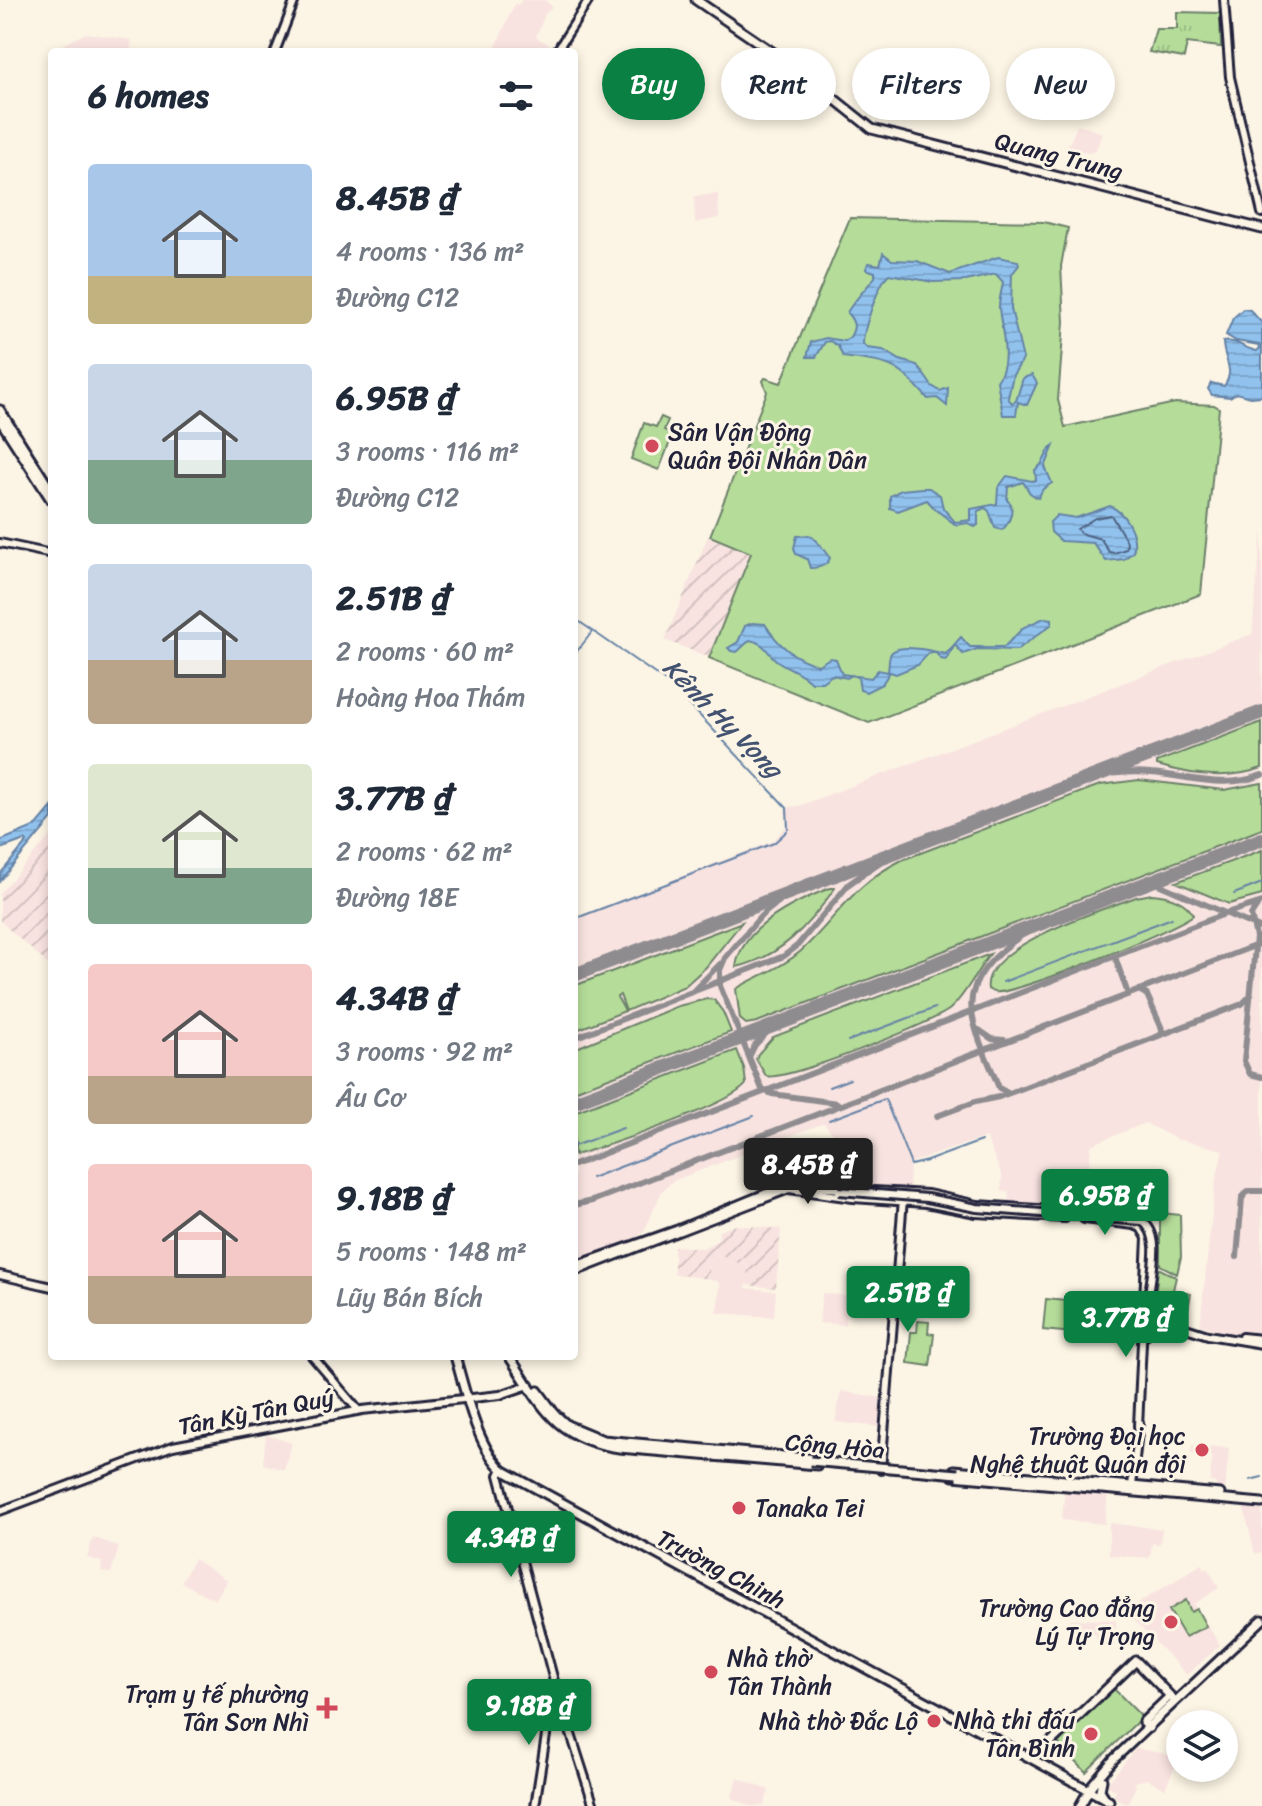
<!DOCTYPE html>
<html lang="en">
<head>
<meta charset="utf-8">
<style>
	:root { --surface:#fff; --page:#f6f6f7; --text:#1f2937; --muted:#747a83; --accent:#0b8043 }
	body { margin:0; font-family:Sriracha,sans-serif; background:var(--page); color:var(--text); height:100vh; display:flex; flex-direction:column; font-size:30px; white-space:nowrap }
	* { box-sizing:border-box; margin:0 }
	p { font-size:26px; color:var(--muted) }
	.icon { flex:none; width:44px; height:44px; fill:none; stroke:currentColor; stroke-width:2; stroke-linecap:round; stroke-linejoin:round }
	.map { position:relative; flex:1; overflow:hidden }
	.sheet { position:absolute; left:48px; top:48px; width:530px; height:1312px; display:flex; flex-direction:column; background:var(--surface); border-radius:8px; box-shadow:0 4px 12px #0003 }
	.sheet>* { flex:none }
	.top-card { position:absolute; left:602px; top:48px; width:540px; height:72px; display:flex; gap:16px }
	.buttons { position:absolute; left:1166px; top:1710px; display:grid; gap:16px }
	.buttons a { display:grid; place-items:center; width:72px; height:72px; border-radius:50%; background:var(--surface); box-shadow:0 4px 12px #0003; font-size:40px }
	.price { position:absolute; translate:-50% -68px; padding:0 18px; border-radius:8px; background:var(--accent); color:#fff; font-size:26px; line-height:52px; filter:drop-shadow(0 2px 4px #0008) }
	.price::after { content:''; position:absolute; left:50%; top:48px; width:24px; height:18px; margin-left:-12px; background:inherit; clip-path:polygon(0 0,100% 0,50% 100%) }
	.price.selected { background:#222; color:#fff }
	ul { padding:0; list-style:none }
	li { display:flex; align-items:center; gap:24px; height:200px; padding:0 40px }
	li span { display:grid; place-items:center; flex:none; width:224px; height:160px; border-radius:8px; color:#555 }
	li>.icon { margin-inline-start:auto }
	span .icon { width:96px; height:96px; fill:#fffc; stroke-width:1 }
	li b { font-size:34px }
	h2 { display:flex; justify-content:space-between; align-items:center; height:96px; padding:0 40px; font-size:34px }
	.pill { padding:0 28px; border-radius:36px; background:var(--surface); box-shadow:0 4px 12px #0003; font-size:28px; line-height:72px }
	.pill.selected { background:var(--accent); color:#fff }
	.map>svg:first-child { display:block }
	.built { fill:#f8e3e0 }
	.industrial { fill:url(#industrial-furrows) }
	.grass { fill:#b5dd99; stroke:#6c806a; stroke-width:2 }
	.park { fill:url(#park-tufts); stroke:#6c806a; stroke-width:2 }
	.water { fill:url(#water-rules); stroke:#6582a6; stroke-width:2 }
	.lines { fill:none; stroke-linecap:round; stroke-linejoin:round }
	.shore { stroke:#4e6282; stroke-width:2 }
	.stream { stroke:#6582a6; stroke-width:2 }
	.taxiway { stroke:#8f8c90; stroke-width:6 }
	.runway { stroke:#8f8c90; stroke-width:14 }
	.secondary-casing { stroke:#22223b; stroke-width:12 }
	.primary-casing { stroke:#22223b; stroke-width:13 }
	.secondary { stroke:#fcf5e5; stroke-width:6 }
	.primary { stroke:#fcf5e5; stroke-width:7 }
	.secondary-bridge-casing { stroke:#22223b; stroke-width:12; stroke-linecap:butt }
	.primary-bridge-casing { stroke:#22223b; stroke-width:13; stroke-linecap:butt }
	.secondary-bridge { stroke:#fcf5e5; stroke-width:6 }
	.primary-bridge { stroke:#fcf5e5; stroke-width:7 }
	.poi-dot { fill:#d1495b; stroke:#fcf5e5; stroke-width:3 }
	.labels { text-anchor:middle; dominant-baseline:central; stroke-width:6; stroke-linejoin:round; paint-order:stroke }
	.street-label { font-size:24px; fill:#22223b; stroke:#fcf5e5 }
	.poi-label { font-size:24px; fill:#22223b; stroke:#fcf5e5; text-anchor:end }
	.water-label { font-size:26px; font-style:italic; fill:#435270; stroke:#fcf5e5 }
</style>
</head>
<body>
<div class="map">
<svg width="1262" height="1806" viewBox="0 0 1262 1806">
	<defs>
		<pattern id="industrial-furrows" width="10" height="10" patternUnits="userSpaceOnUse" patternTransform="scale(2)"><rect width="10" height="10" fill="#f8e3e0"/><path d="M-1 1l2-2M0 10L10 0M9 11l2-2" fill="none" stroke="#d4c2c1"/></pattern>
		<pattern id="park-tufts" width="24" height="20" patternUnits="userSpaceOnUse" patternTransform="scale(2)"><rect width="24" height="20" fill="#b5dd99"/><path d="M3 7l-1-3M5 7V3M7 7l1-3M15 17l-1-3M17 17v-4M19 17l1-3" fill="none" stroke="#9bbd85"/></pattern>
		<pattern id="water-rules" width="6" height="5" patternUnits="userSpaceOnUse" patternTransform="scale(2)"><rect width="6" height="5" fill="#91c2ed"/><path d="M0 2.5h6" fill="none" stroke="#7da6cc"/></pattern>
	</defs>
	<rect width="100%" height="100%" fill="#fcf5e5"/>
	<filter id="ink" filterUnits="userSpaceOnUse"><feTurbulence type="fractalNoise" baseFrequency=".0125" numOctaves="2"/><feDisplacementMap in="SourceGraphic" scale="16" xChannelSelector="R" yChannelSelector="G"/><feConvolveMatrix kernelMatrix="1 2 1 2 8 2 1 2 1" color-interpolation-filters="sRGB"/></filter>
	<g filter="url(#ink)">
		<path class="built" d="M522,0h23l8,7 -8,7 -9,23 20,12 -2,3 -60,-1 21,-48 3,2z
			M86,33l46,7 -2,12h-70l-1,-5z
			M1078,124l24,9 -6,17 -6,3 -23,-5z
			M718,194l1,24 -24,5 -1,-27z
			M1262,529v808l-34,-4 -28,-8 15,-141 8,-34 -47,-11 -31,-16 -54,22 -6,66 -58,-5v-3l-19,-2 1,-9 -8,-1 1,-15 -16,-39 -76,26 -1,29 -63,-5 2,-35 -24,-29 -151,58 -11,10 -18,41 -15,11 -55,20v-345l199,-77 14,-16 -2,-15 3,-3 11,-1 453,-172z
			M710,1256l15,1v4l23,3 -2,24 30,3 -2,26 -57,-4 3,-28 -3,-4 -8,-1z
			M822,1293l26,3 -3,29 -26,-2z
			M841,1391l41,7 -2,29 -45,-5z
			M266,1435l26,8 -8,27 -21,-6z
			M1192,1445l37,3 -4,43h-10l1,-8 -6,-1 2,-26 -21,-2z
			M1065,1488l43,4 -3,32 -43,-4z
			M1243,1505l19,1v46l-7,2z
			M1109,1523l53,6 -2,15 -8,-1 -2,15 -41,-3z
			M93,1537l26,10 -8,26 -10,-1 1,-10 -15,-4z
			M194,1559l33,21 -12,20 -34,-18z
			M1202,1564l3,5 3,-1 11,20 -25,16 26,41 -33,30 -62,-64z
			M1071,1619l45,1 -1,19 -15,1 -4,-2v-5l-18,-1v-3h-7z
			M1136,1748l43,9 -14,32 -18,-10 -12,3 1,4 -9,18 -11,-6 -2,-3 2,-5 -8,-4v-3z
			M738,1778l31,12 -5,16h-13l-20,-8z"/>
		<path class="industrial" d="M708,536l43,17 -43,104 -43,-17z
			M52,834v134l-52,-47v-28z
			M736,1225l45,4 -5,59 -30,-3 2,-21 -24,-3v-4l-14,-1 -1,23 -35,-5v-28l29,2 15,-8 1,-9z"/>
		<path class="grass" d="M850,218l194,4 24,6 -7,38 3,56 -6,78 7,27 110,-24 39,2 5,3 -18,186 -332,129 -160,-65 42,-105 -41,-17 57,-144 -4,-11 2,-3 16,5z
			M661,417l7,3 -4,10 9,4 -14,36 -28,-11 13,-36 12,4z
			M1262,722v46c-33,12 -72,7 -105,-3v-3z
			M1139,780l85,10 38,-7v46l-505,193 -11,2 -6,-5 -4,-30c21,-13 46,-21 65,-38 39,-36 49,-65 101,-91l198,-75z
			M1262,850v45l-33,9 -53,-22z
			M830,888h5c-25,36 -55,70 -99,79 5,-40 61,-66 94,-79z
			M1152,894c15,1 35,7 41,21 -16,14 -183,82 -199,77 -2,0 -4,-2 -6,-3 -7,-43 117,-80 148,-92z
			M742,922l-36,45 -21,19 -59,25 -6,-16 -3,2 8,14 -51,20v-5l4,-2 -2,-5 -2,1v-34z
			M990,954c-14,17 -23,40 -40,55 -19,15 -165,73 -184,67l-10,-17 2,-5 15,-17z
			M707,999l7,1 9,12 8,20 -157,59v-42l104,-43z
			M737,1050l7,18 2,16c-13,20 -143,64 -172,71v-43z
			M1160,1213l20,2 1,42 -4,17 -17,-9z
			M1158,1268l18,9 -3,13 18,4 -5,25 -32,-8z
			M1046,1299l30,3 -3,31 -30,-3z
			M918,1321l11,1 -1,11 6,1 -4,32 -22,-3 3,-31h6z
			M1186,1600l5,12 6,-3 9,17 -21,11 -16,-27z
			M1113,1688l29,29 -56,55 -29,-30z"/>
		<path class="park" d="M1177,12l43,1 1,34 -34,-4 -3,15 -35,-6 7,-23h21z"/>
		<path class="water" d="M883,253l9,7 25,1 33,13 48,-17 20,4 1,4 -7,9 -1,35 12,50 -10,16 -5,23 4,5 4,-2 7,-23 9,-3 5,8 -10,22 -9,-3 -2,13h-13l-6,-34c15,-20 4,-49 2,-74 0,-8 3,-17 4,-25l-7,-8 -30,7 -33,1 -44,-8c-10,8 -26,56 -26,70l4,4 16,2 17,10 17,5 15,21 8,5 8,-3 -1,18 -10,-8 -9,1c-31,-37 -39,-36 -85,-42l-5,-11 -8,-5 -5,1 -9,15h-9l4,-15 15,-4 18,3 6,-4c6,-10 5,-15 -3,-24 3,-8 21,-27 28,-36v-5l-9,-3 2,-6 12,2z
			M1243,309l7,1 12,13v73l-12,1 -14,-4 -6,4 -18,-2 -4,-6 3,-6 13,3c12,-17 -1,-26 -1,-44 13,-3 22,7 34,9l3,-3 -1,-3 -23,-4 -10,-6 7,-17z
			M1054,445l-9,22 7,16 -9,6 -5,9 -8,-5 -7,-11 -15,5 -1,13 4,4c2,9 -2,20 -9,26l-7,-2 -6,-17 -4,-3 -7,3v14l-3,2 -7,-4 -12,2 -21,-16 -8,-9 -29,11 -8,-3v-12l11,-6 21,-2h7l11,7 3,13 12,14 16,-2v-11l26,-5 1,-16 9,-12 25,5 4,-1 -1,-10c11,-6 10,-19 19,-25z
			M1110,506c16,7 28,30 23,46l-9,7 -18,2 -13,-18 -32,-2 -10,-9 -1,-10 7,-7 19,3z
			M809,535c8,4 14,15 21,23 -3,8 -11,10 -20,10l-3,-9 -11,-5 -2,-6 3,-12z
			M1044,618l8,1v5l-35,26 -40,-1 -14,5 -8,-9 -9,15 -5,-1 -5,-6h-7l-11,12 -22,9 -6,-2 -8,12 -16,8 -6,-2 -2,-13 -6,-2 -5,3 -15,-3 -10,7h-11c-10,-10 -24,-14 -35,-22 -10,-9 -11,-17 -26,-20l-13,12 -6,-1 -3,-3 10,-6 7,-16 7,-3 13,1c12,20 30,35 53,41l12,-7 6,1 6,15 29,4 7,-8 10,2c1,-5 0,-17 4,-20 10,-9 42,-1 54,2l15,-17 9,10h34l20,-20z
			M52,807v12l-52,62v-7l27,-32 -2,-2 -25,9v-8l36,-15z"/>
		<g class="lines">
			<path class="shore" d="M1111,515l16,27 -1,7 -12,4 -5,-1 -8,-13 -21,-6 -3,-4 18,-11z"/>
			<path class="stream" d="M574,618l97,67 116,123 1,21
				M574,655l19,-24
				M1234,894l28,-11
				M574,919l200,-76 13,-12
				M1003,982l169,-64
				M848,1041l87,-33
				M829,1087l21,-8
				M829,1120l56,-21 26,66 16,-4 54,-20
				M574,1146l49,-18
				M591,1178l163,-62
				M1250,1480l12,-3"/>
			<path class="taxiway" d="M1094,776c19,-3 38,-5 57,-3 38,3 73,17 111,2
				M1151,881l111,48
				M806,886l-25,14 -20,16 -36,42 -5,12v16l42,103 10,5 65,9
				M1257,906l-6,9 5,22 -12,124 6,13 12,3
				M1115,957l13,37
				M694,990l26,-26
				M1139,990l8,5 16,36 -2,3
				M979,1030l13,9 12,1
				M574,1038l210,-82 13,-10 52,-62 42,-30
				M749,1057l6,-12 18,-19
				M1008,1093l-9,-5c-9,-24 -23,-50 -27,-75 -7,-40 39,-72 68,-89
				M937,1116l38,-14 24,-5 243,-93 9,-9
				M574,1165l653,-252 35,-11
				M574,1205l18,-4 670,-258
				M1237,1257l5,-59 6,-7h14"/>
			<path class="runway" d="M574,975l688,-263
				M574,1102l688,-263"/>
			<defs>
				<path id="secondary" d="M1224,0l6,77 32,136
					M275,52l20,-52
					M556,52l33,-52
					M0,543l52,11
					M874,1191l54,3 50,11 121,8
					M1099,1218l1,-5 43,5
					M1084,1219l50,6 7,3 6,10 -9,188
					M574,1266l102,-36 110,-45 57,4
					M574,1272l215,-83 64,9 73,5 50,10 89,5
					M0,1275l52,12
					M1149,1295l2,16 7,4
					M1145,1306l2,8 7,4 54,17 54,9
					M1146,1335l1,-11 7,-6
					M1242,1337l20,2
					M312,1356l46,54
					M502,1469l-3,6 55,206 40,125
					M881,1470l22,-271
					M1132,1486l7,-64
					M0,1511l173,-65 189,-36 138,-15 29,-10
					M535,1806l19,-122"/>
				<path id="primary" d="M696,0l97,66 79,63 390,100
					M0,410l52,82
					M0,420l52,81
					M455,1356c10,33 22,93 49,115l605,330
					M509,1356c33,49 45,83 110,92l198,17
					M538,1391l17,23 12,11 36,15 215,19
					M954,1470l266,24
					M953,1476l309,27
					M1149,1728l-6,-6 27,-26
					M1033,1759l103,-98 37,38
					M1102,1780l-2,10 5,8
					M1080,1806l12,-21 22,-26 148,-139"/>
			</defs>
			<use href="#secondary" class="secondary-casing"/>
			<use href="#primary" class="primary-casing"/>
			<use href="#secondary" class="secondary"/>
			<use href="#primary" class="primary"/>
			<defs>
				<path id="secondary-bridge" d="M839,1191l88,7 50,10 165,13c21,14 9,52 7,74"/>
				<path id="primary-bridge" d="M810,1461l148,13"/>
			</defs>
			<use href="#secondary-bridge" class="secondary-bridge-casing"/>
			<use href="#primary-bridge" class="primary-bridge-casing"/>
			<use href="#secondary-bridge" class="secondary-bridge"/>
			<use href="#primary-bridge" class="primary-bridge"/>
		</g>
	</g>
	<g class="poi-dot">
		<circle cx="652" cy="446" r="8"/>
		<circle cx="1202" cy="1450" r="8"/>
		<circle cx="739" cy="1508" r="8"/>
		<circle cx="1171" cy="1622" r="8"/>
		<circle cx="711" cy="1672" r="8"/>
		<path d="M323 1696h8v8h8v8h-8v8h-8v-8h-8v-8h8z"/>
		<circle cx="934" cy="1721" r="8"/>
		<circle cx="1091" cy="1734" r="8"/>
	</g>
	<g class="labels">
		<g class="street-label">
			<text transform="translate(1059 156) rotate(14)">Quang Trung</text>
			<text transform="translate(256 1412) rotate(-11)">Tân Kỳ Tân Quý</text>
			<text transform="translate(835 1446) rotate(5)">Cộng Hòa</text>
			<text transform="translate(721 1569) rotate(28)">Trường Chinh</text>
		</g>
		<g class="poi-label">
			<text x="668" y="432" text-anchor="start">Sân Vận Động<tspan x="668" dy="28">Quân Đội Nhân Dân</tspan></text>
			<text x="1186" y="1436">Trường Đại học<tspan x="1186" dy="28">Nghệ thuật Quân đội</tspan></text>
			<text x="755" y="1508" text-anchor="start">Tanaka Tei</text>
			<text x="1155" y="1608">Trường Cao đẳng<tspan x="1155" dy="28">Lý Tự Trọng</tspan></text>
			<text x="727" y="1658" text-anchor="start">Nhà thờ<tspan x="727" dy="28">Tân Thành</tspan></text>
			<text x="309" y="1694">Trạm y tế phường<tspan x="309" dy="28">Tân Sơn Nhì</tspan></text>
			<text x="1075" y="1720">Nhà thi đấu<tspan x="1075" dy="28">Tân Bình</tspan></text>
			<text x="918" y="1721">Nhà thờ Đắc Lộ</text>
		</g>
		<g class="water-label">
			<text transform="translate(723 718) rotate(45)">Kênh Hy Vọng</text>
		</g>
	</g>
</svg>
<div class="buttons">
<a><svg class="icon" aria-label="layers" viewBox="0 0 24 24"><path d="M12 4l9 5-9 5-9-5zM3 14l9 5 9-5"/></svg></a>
</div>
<b class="price selected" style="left:808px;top:1206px">8.45B ₫</b>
<b class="price" style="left:1105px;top:1237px">6.95B ₫</b>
<b class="price" style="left:908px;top:1334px">2.51B ₫</b>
<b class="price" style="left:1126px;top:1359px">3.77B ₫</b>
<b class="price" style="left:511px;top:1579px">4.34B ₫</b>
<b class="price" style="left:529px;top:1747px">9.18B ₫</b>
<div class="top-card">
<a class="pill selected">Buy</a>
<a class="pill">Rent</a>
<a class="pill">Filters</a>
<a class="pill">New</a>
</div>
<section class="sheet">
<h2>6 homes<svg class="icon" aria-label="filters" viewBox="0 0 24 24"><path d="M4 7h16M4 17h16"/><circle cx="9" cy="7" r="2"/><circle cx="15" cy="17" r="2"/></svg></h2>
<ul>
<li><span style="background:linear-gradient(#a9c7e8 70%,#c2b280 0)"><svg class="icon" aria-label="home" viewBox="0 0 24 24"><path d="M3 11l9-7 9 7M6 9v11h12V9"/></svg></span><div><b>8.45B ₫</b><p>4 rooms · 136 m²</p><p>Đường C12</p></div></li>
<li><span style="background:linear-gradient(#c9d6e8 60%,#7fa58c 0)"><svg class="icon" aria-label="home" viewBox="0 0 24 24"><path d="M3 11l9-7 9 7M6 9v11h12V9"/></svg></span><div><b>6.95B ₫</b><p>3 rooms · 116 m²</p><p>Đường C12</p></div></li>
<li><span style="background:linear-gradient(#c9d6e8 60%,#b9a48a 0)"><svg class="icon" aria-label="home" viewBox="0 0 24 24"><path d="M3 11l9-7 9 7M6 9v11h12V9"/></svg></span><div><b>2.51B ₫</b><p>2 rooms · 60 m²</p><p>Hoàng Hoa Thám</p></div></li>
<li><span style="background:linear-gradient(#dfe7d0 65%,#7fa58c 0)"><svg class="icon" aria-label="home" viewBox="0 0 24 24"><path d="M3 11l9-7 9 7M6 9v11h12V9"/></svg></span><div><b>3.77B ₫</b><p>2 rooms · 62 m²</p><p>Đường 18E</p></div></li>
<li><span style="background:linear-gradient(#f6c9c9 70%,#b9a48a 0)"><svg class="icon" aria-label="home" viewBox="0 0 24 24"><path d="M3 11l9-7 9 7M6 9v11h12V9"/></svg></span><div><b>4.34B ₫</b><p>3 rooms · 92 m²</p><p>Âu Cơ</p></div></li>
<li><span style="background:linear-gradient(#f6c9c9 70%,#b9a48a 0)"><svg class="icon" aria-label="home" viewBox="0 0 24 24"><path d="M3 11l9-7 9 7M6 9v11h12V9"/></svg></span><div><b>9.18B ₫</b><p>5 rooms · 148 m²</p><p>Lũy Bán Bích</p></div></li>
</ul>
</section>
</div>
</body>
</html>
